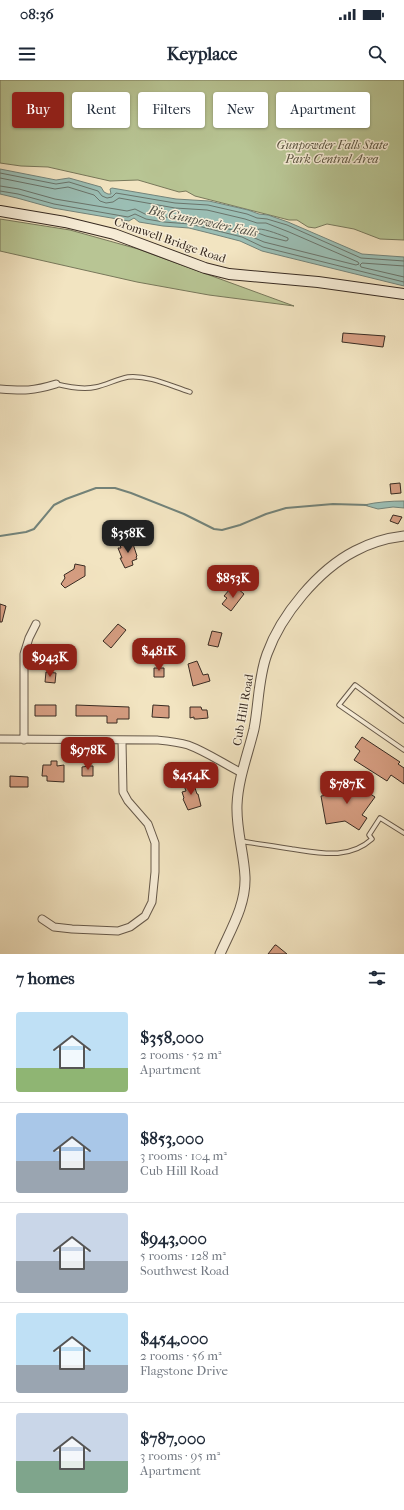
<!DOCTYPE html>
<html lang="en">
<head>
<meta charset="utf-8">
<style>
	:root { --surface:#fff; --page:#f2f2f3; --text:#1f2937; --muted:#747a83; --line:#e0e1e3; --accent:#8f2418 }
	body { margin:0; font-family:"IM FELL French Canon",serif; background:var(--page); color:var(--text); height:100vh; display:flex; flex-direction:column; font-size:15px; white-space:nowrap }
	* { box-sizing:border-box; margin:0 }
	p { font-size:13px; color:var(--muted) }
	.icon { flex:none; width:22px; height:22px; fill:none; stroke:currentColor; stroke-width:2; stroke-linecap:round; stroke-linejoin:round }
	.map { position:relative; height:874px; overflow:hidden }
	.panel { display:flex; flex-direction:column; background:var(--surface); flex:1 }
	.panel>* { flex:none }
	.guide { position:absolute; left:12px; top:12px; width:380px; height:36px; display:flex; gap:8px }
	.price { position:absolute; translate:-50% -34px; padding:0 9px; border-radius:8px; background:var(--accent); color:#fff; font-size:13px; line-height:26px; filter:drop-shadow(0 1px 2px #0008) }
	.price::after { content:''; position:absolute; left:50%; top:24px; width:12px; height:9px; margin-left:-6px; background:inherit; clip-path:polygon(0 0,100% 0,50% 100%) }
	.price.on { background:#222; color:#fff }
	ul { padding:0; list-style:none }
	li { display:flex; align-items:center; gap:12px; height:100px; padding:0 16px }
	li+li { border-top:1px solid var(--line) }
	li span { display:grid; place-items:center; flex:none; width:112px; height:80px; border-radius:4px; color:#555 }
	li>.icon { margin-inline-start:auto }
	span .icon { width:48px; height:48px; fill:#fffc; stroke-width:1 }
	li b { font-size:17px }
	h2 { display:flex; justify-content:space-between; align-items:center; height:48px; padding:0 16px; font-size:17px }
	.pill { padding:0 14px; border-radius:4px; background:var(--surface); box-shadow:0 1px 3px #0004; font-size:14px; line-height:36px }
	.pill.on { background:var(--accent); color:#fff }
	.status { display:flex; justify-content:space-between; align-items:center; height:28px; padding:0 20px; background:var(--surface); direction:ltr }
	.status svg { height:11px; fill:currentColor }
	header { display:flex; justify-content:space-between; align-items:center; height:52px; padding:0 16px; background:var(--surface); font-size:18px; font-weight:700 }
	.map>svg:first-child { display:block }
	.green { fill:#b8c594; stroke:#78785b }
	.water { fill:#9bbeb4; stroke:#73837a }
	.lines { fill:none; stroke-linecap:round; stroke-linejoin:round }
	.shore { stroke:#6a746b; stroke-width:1 }
	.stream { stroke:#73837a; stroke-width:2 }
	.building { fill:#d59d81; stroke:#382b22 }
	.service-casing { stroke:#66594a; stroke-width:5.5 }
	.minor-casing { stroke:#66594a; stroke-width:9 }
	.tertiary-casing { stroke:#66594a; stroke-width:11 }
	.secondary-casing { stroke:#382b22; stroke-width:12 }
	.service { stroke:#f7edd7; stroke-width:3.5 }
	.minor { stroke:#f7edd7; stroke-width:7 }
	.tertiary { stroke:#f7edd7; stroke-width:9 }
	.secondary { stroke:#f7edd7; stroke-width:10 }
	.labels { text-anchor:middle; dominant-baseline:central; stroke-width:3; stroke-linejoin:round; paint-order:stroke }
	.park-label { font-size:12px; font-style:italic; fill:#58523e; stroke:#f7edd7 }
	.street-label { font-size:12px; fill:#382b22; stroke:#f7edd7 }
	.water-label { font-size:13px; font-style:italic; fill:#515046; stroke:#f7edd7 }
</style>
</head>
<body>
<div class="status"><b>08:36</b><svg viewBox="0 0 49 12"><path d="M0 12V9h3v3zM5 12V6h3v6zM10 12V3h3v9zM15 12V0h3v12zM26 1h20v11H26zM47 4h2v5h-2z"/></svg></div>
<header><svg class="icon" aria-label="menu" viewBox="0 0 24 24"><path d="M4 6h16M4 12h16M4 18h16"/></svg>Keyplace<svg class="icon" aria-label="search" viewBox="0 0 24 24"><circle cx="10" cy="10" r="6"/><path d="M15 15l6 6"/></svg></header>
<div class="map">
<svg width="404" height="874" viewBox="0 0 404 874">
	<rect width="100%" height="100%" fill="#f2e4c1"/>
	<filter id="stains"><feTurbulence type="fractalNoise" baseFrequency=".005" numOctaves="4"/><feColorMatrix values="0 0 0 0 .2 0 0 0 0 .09 0 0 0 0 .02 0 0 0 .5 -.17"/></filter>
	<radialGradient id="worn" r=".72"><stop offset=".6" stop-color="#630" stop-opacity="0"/><stop offset="1" stop-color="#630" stop-opacity=".3"/></radialGradient>
	<path class="green" d="M0,0h404v160l-24,-1 -26,-10 -27,-5 -12,4 -7,-1 -11,-7h-8l-94,-24 -9,-5 -7,1 -41,-12 -28,1 -62,-14 -27,-1 -21,-3z
		M0,139l70,11 68,19 156,57 -85,-11 -72,-13 -137,-31z"/>
	<path class="water" d="M0,89l56,11 13,-2 32,9 3,5 4,2h3l-1,-5 2,-1 64,11 33,2 39,9 11,4 9,1 20,7 74,32 42,3v29l-142,-35 -22,-10 -31,-8 -20,-5 -26,-2 -24,-4 -5,-4 -5,3 -76,-13 -36,-10 -17,-4z
		M404,421v7l-11,-1 -15,2 -14,-4c13,-3 27,-4 40,-4z"/>
	<g class="lines">
		<path class="shore" d="M0,93l56,11 13,-2 29,9 4,5 5,2 5,-1 4,-4 59,10 33,2 39,9 10,4 10,1 20,6 74,33 43,3
			M0,98l55,11 13,-2 26,8 6,6 6,2 7,-1 6,-4 56,10 32,2 38,9 12,4h9l23,9 69,30 1,2 -3,1 -92,-23 -21,-9 -51,-14 -28,-2 -19,-3 -10,-5 -8,2 -72,-12 -36,-10 -19,-3
			M0,111l18,3 36,10 74,13 7,-3 11,5 18,3 26,2 52,13 21,10 141,35
			M259,149c7,0 22,6 29,9v2l-2,1 -20,-5 -8,-3z
			M404,186l-42,-3 -2,2 1,2 43,10"/>
		<path class="stream" d="M0,456l26,-4 8,-3 20,-24 12,-6 30,-11h19l16,5 53,21 30,15 8,1 18,-5 26,-11 20,-6 47,-4 34,1"/>
	</g>
	<path class="building" d="M343,253l42,3 -2,11 -41,-5z
		M400,403l1,10 -10,1 -1,-10z
		M393,435l9,2 -4,7 -8,-3z
		M132,461l5,15 -1,1 1,2 -5,2 1,4 -8,3 -5,-10h2l-4,-10h3l-1,-3z
		M75,484l10,2v10l-20,12 -4,-4 4,-6 -1,-3 10,-6z
		M237,508l7,6 -13,17 -9,-7 5,-6 -3,-2 6,-7 4,2z
		M0,524l6,2 -4,16h-2z
		M118,544l8,6 -15,18 -8,-7z
		M212,551l10,2 -4,14 -10,-2z
		M197,581l6,14 5,-1 2,7 -17,5 -5,-22z
		M154,588h10v9h-10z
		M46,592l10,1 -1,10 -10,-1z
		M35,625h21v11h-21z
		M76,625l53,2v12h-12v4h-10v-7h-31z
		M153,625l16,1v12l-17,-1z
		M190,627h11l1,3h5l1,8 -11,1h-3v-2l-4,1z
		M362,657l38,25 -2,2 6,4v16l-13,-9 -4,6 -33,-21 6,-9 -5,-4z
		M51,681h6v5l7,-1v17l-17,-1v-5h-5l1,-11h8z
		M89,686h4v10h-11v-9z
		M10,696l18,1v10h-18z
		M191,700l3,8h1l2,6h1l3,12 -13,4 -5,-11 1,-1 -2,-6 4,-1 -3,-8z
		M352,702l23,15 -13,18 5,3 -8,12 -14,-9 -19,3 -5,-28 7,-1 8,-12 11,7z
		M275,865h1l11,9h-19z"/>
	<g class="lines">
		<defs>
			<path id="service" d="M56,304c12,3 27,6 40,3 10,-2 21,-8 32,-10 21,-2 43,9 62,15
				M404,641l-49,-36 -16,20 65,45
				M240,761c18,3 35,5 52,8 28,4 57,11 80,-10l-3,-4 11,-17 24,15"/>
			<path id="minor" d="M0,309c24,2 33,2 56,-5
				M0,659l157,1c10,1 21,2 31,5 19,7 36,19 54,28
				M24,660v-86l5,-16 7,-14
				M42,839l12,8 18,2 46,2 12,-4 15,-11 7,-14 3,-30v-29l-7,-19 -20,-23 -5,-9 -1,-51"/>
			<path id="tertiary" d="M220,874c11,-25 26,-49 25,-77 -1,-24 -9,-47 -8,-72 1,-26 11,-51 17,-76 5,-25 4,-51 13,-75 14,-39 51,-84 88,-103 15,-8 32,-13 49,-15"/>
			<path id="secondary" d="M0,131l65,11 49,12 91,34 24,6 89,8 86,12"/>
		</defs>
		<use href="#service" class="service-casing"/>
		<use href="#minor" class="minor-casing"/>
		<use href="#tertiary" class="tertiary-casing"/>
		<use href="#secondary" class="secondary-casing"/>
		<use href="#service" class="service"/>
		<use href="#minor" class="minor"/>
		<use href="#tertiary" class="tertiary"/>
		<use href="#secondary" class="secondary"/>
	</g>
	<g class="labels">
		<g class="park-label">
			<text x="332" y="65">Gunpowder Falls State<tspan x="332" dy="14">Park Central Area</tspan></text>
		</g>
		<g class="street-label">
			<text transform="translate(170 160) rotate(19)">Cromwell Bridge Road</text>
			<text transform="translate(243 630) rotate(-80)">Cub Hill Road</text>
		</g>
		<g class="water-label">
			<text transform="translate(203 141) rotate(12)">Big Gunpowder Falls</text>
		</g>
	</g>
	<rect width="100%" height="100%" filter="url(#stains)"/>
	<rect width="100%" height="100%" fill="url(#worn)"/>
</svg>
<b class="price on" style="left:128px;top:474px">$358K</b>
<b class="price" style="left:233px;top:519px">$853K</b>
<b class="price" style="left:159px;top:592px">$481K</b>
<b class="price" style="left:50px;top:598px">$943K</b>
<b class="price" style="left:88px;top:691px">$978K</b>
<b class="price" style="left:191px;top:716px">$454K</b>
<b class="price" style="left:347px;top:725px">$787K</b>
<div class="guide">
<a class="pill on">Buy</a>
<a class="pill">Rent</a>
<a class="pill">Filters</a>
<a class="pill">New</a>
<a class="pill">Apartment</a>
</div>
</div>
<section class="panel">
<h2>7 homes<svg class="icon" aria-label="filters" viewBox="0 0 24 24"><path d="M4 7h16M4 17h16"/><circle cx="9" cy="7" r="2"/><circle cx="15" cy="17" r="2"/></svg></h2>
<ul>
<li><span style="background:linear-gradient(#bfe0f5 70%,#8fb573 0)"><svg class="icon" aria-label="home" viewBox="0 0 24 24"><path d="M3 11l9-7 9 7M6 9v11h12V9"/></svg></span><div><b>$358,000</b><p>2 rooms · 52 m²</p><p>Apartment</p></div></li>
<li><span style="background:linear-gradient(#a9c7e8 60%,#9aa5b1 0)"><svg class="icon" aria-label="home" viewBox="0 0 24 24"><path d="M3 11l9-7 9 7M6 9v11h12V9"/></svg></span><div><b>$853,000</b><p>3 rooms · 104 m²</p><p>Cub Hill Road</p></div></li>
<li><span style="background:linear-gradient(#c9d6e8 60%,#9aa5b1 0)"><svg class="icon" aria-label="home" viewBox="0 0 24 24"><path d="M3 11l9-7 9 7M6 9v11h12V9"/></svg></span><div><b>$943,000</b><p>5 rooms · 128 m²</p><p>Southwest Road</p></div></li>
<li><span style="background:linear-gradient(#bfe0f5 65%,#9aa5b1 0)"><svg class="icon" aria-label="home" viewBox="0 0 24 24"><path d="M3 11l9-7 9 7M6 9v11h12V9"/></svg></span><div><b>$454,000</b><p>2 rooms · 56 m²</p><p>Flagstone Drive</p></div></li>
<li><span style="background:linear-gradient(#c9d6e8 60%,#7fa58c 0)"><svg class="icon" aria-label="home" viewBox="0 0 24 24"><path d="M3 11l9-7 9 7M6 9v11h12V9"/></svg></span><div><b>$787,000</b><p>3 rooms · 95 m²</p><p>Apartment</p></div></li>
</ul>
</section>
</body>
</html>
